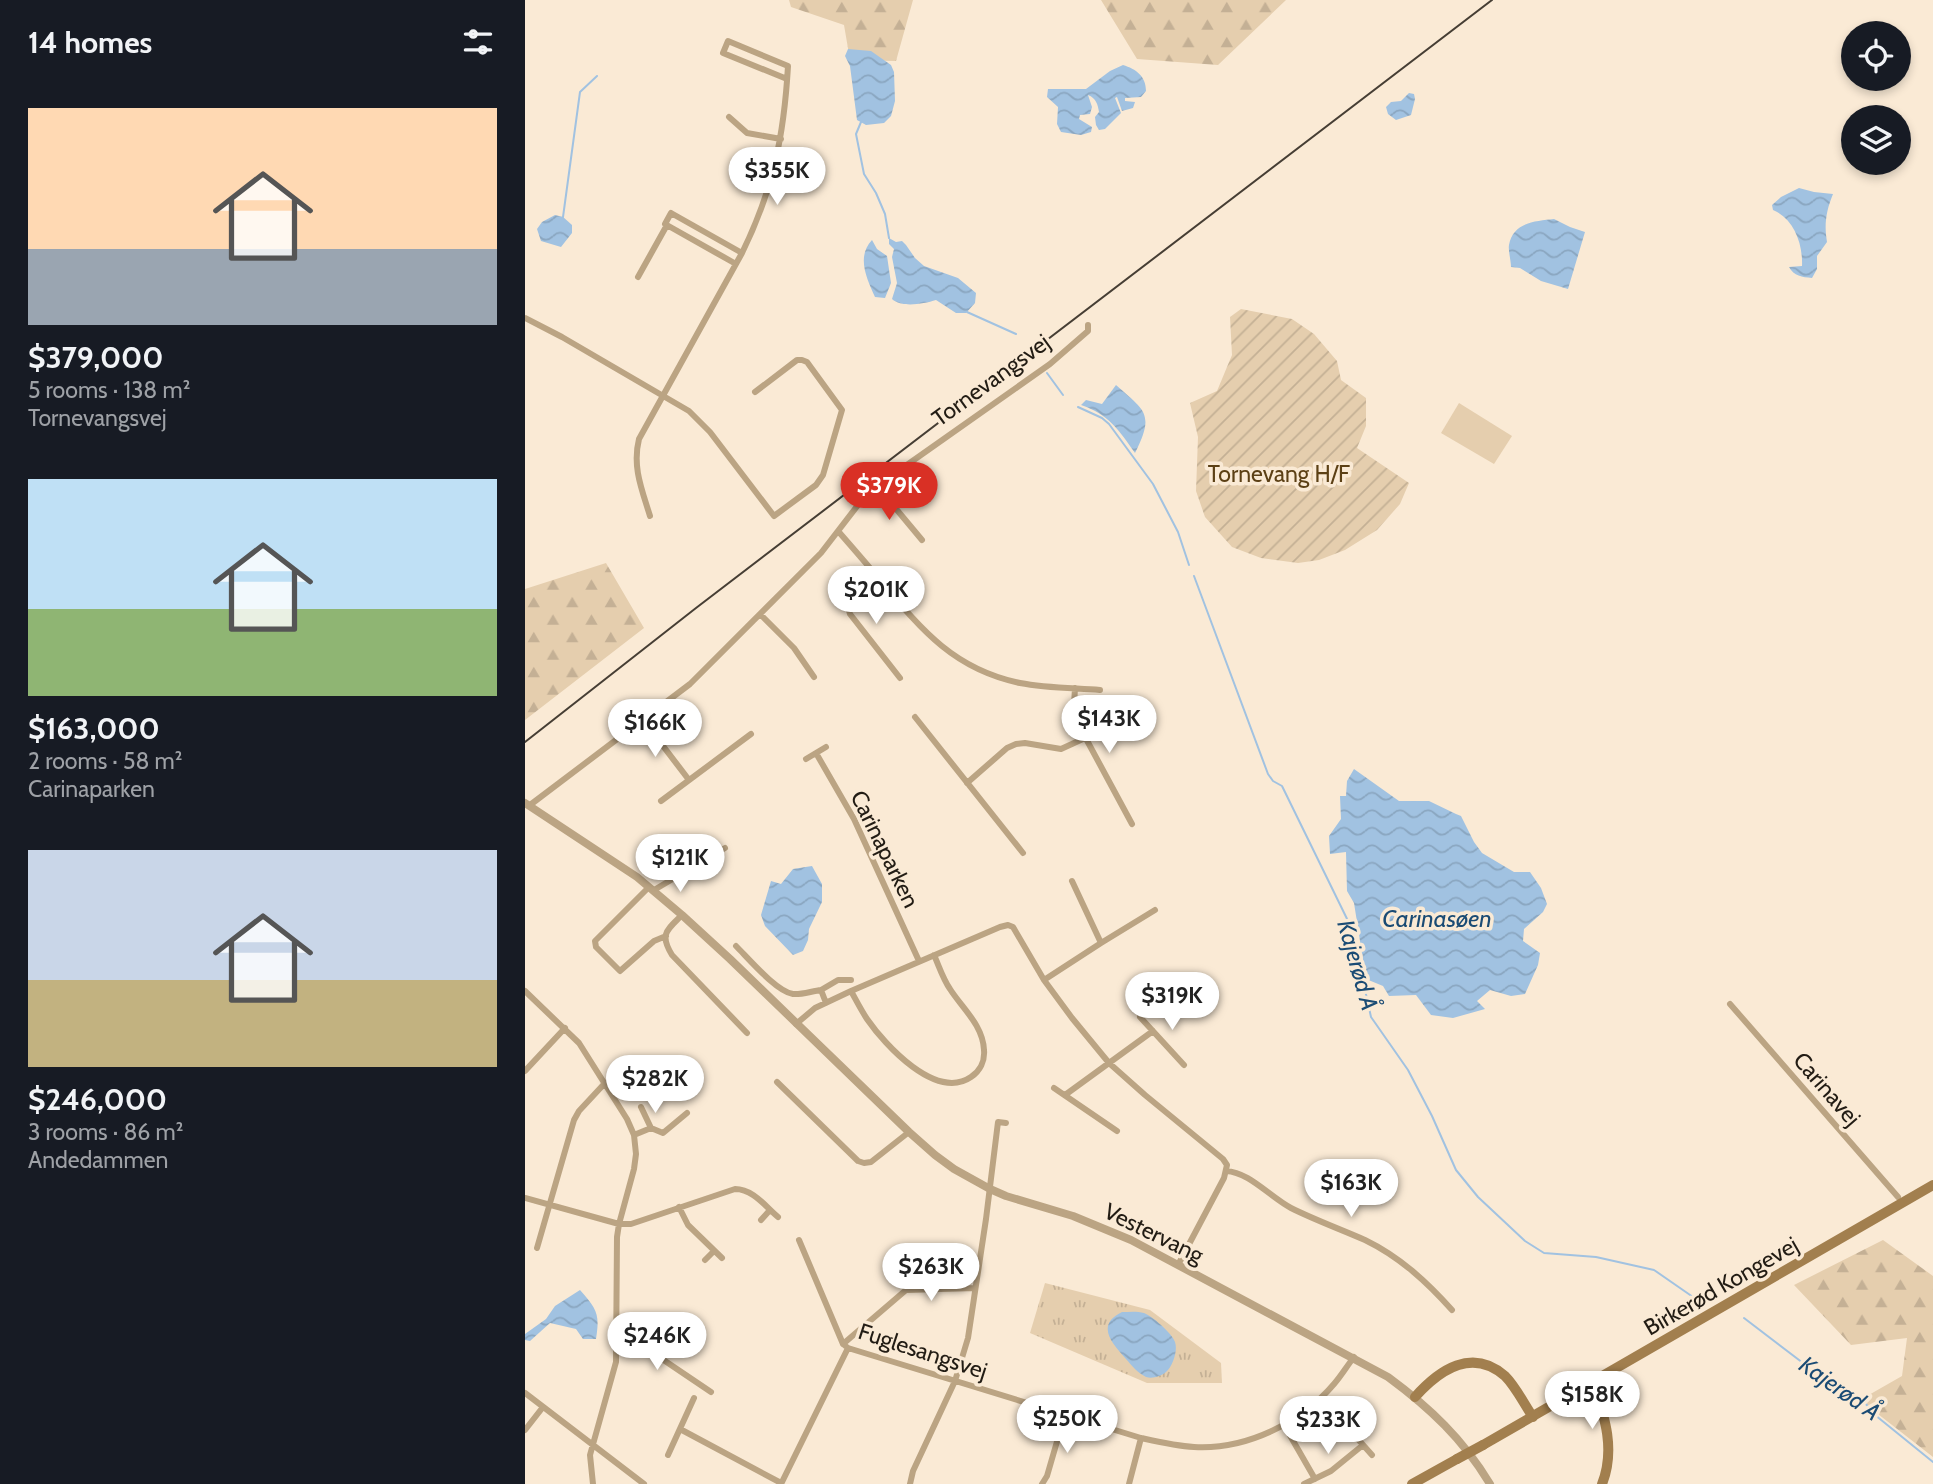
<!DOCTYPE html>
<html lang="en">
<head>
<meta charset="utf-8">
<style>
	:root { --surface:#171b24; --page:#242831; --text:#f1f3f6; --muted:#9ea1a6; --accent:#d93025 }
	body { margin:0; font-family:Cabin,sans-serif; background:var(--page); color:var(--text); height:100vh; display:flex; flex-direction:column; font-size:26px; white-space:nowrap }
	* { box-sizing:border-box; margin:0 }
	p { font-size:23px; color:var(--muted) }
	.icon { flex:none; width:38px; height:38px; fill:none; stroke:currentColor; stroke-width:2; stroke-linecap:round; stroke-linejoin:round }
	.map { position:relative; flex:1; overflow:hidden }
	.details { display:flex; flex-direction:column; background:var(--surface); width:525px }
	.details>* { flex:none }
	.fabs { position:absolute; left:1316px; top:21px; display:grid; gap:14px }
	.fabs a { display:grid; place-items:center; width:70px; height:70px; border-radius:50%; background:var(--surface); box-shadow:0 4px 10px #0003; font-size:35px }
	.price { position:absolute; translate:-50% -60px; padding:0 16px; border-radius:24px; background:#fff; color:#222; font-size:23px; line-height:46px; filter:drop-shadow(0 2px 4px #0008) }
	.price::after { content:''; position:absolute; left:50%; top:42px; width:21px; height:16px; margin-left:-10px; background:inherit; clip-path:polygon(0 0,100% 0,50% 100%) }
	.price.selected { background:var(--accent); color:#fff }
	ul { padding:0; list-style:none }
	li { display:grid; align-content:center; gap:14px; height:371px; padding:0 28px }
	li span { display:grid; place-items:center; height:217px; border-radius:0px; color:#555 }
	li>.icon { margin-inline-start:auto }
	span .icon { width:126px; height:126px; fill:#fffc; stroke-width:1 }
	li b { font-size:30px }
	h2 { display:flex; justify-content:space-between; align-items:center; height:84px; padding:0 28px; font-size:30px }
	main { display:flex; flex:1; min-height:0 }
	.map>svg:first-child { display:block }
	.grass { fill:url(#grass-tufts) }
	.forest { fill:url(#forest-firs) }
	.garden { fill:url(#garden-furrows) }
	.pitch { fill:#e5ceae }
	.water { fill:url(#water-waves) }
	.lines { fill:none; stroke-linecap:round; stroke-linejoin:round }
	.stream { stroke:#a1c2e1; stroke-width:2 }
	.minor { stroke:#bba483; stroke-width:6 }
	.tertiary { stroke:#bba483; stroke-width:8 }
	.secondary { stroke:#a27f4e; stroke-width:10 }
	.tram { stroke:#463e34; stroke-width:2 }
	.secondary-bridge { stroke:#a27f4e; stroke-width:10 }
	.labels { text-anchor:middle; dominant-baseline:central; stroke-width:7; stroke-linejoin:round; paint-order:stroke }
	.street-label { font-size:23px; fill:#221c14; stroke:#faead5 }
	.park-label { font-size:23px; fill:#5c4015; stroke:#faead5 }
	.water-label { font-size:24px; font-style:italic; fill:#1a4b74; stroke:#faead5 }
</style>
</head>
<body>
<main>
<section class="details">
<h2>14 homes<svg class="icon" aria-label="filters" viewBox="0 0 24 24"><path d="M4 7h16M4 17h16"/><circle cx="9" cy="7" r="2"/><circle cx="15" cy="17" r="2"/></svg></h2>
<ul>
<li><span style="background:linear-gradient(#ffd9b3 65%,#9aa5b1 0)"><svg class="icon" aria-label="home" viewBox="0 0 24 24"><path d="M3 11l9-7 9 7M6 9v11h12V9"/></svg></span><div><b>$379,000</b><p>5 rooms · 138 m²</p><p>Tornevangsvej</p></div></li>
<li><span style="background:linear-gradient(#bfe0f5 60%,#8fb573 0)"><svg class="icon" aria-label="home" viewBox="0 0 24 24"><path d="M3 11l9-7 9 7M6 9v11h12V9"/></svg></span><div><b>$163,000</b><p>2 rooms · 58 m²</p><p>Carinaparken</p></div></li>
<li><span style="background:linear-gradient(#c9d6e8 60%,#c2b280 0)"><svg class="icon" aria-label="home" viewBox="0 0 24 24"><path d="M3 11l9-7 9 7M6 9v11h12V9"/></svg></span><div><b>$246,000</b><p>3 rooms · 86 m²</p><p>Andedammen</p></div></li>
</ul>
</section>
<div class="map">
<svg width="1408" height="1484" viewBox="0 0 1408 1484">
	<defs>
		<pattern id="grass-tufts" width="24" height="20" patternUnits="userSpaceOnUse" patternTransform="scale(1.75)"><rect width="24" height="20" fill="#e5ceae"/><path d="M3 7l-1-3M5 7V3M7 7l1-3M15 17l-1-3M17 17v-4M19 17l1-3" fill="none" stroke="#c4b095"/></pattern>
		<pattern id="forest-firs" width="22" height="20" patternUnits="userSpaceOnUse" patternTransform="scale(1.75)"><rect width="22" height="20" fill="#e5ceae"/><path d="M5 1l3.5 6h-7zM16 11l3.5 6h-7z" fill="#c4b095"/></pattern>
		<pattern id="garden-furrows" width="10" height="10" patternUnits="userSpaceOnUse" patternTransform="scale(1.75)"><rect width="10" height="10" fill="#e5ceae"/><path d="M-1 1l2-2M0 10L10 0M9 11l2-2" fill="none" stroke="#c4b095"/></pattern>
		<pattern id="water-waves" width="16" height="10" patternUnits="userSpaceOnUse" patternTransform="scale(1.75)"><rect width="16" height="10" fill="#a1c2e1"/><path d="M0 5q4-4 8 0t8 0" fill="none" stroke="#8aa6c0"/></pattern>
	</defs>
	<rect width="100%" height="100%" fill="#faead5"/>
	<path class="grass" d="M520,1283l105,27 71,53 1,20h-75l-117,-50z"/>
	<path class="forest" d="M264,0h124l-17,61 -46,-1 -6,-35 -53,-18z
		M576,0h185l-68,65 -81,-6z
		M81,563l38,65 -119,92v-131z
		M1358,1240l50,36v181l-73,-57 42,-24 5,-38 -56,7 -57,-60z"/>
	<path class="garden" d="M716,309l51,10 22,15 23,27 4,19 25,18v28l-9,22 52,35 -9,21 -23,26 -32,20 -26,10 -21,3 -37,-5 -29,-11 -27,-30 -9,-26 2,-54 -8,-34 27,-12 15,-36 -2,-38z"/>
	<path class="pitch" d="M934,403l53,33 -18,28 -53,-31z"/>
	<path class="water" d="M323,49l23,2 20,14 3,7 1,29 -4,15 -7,7 -18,2 -9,-5 -7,-54 -5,-10z
		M598,65c13,4 23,11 23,26l-5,6 -16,1v3l10,1 -2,6 -11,3 -5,-14 -2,1 6,15 -16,16 -6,1 -3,-5 -1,-8 4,-5c-1,-7 -3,-14 -11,-17l4,12 -2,7 -10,1 -1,4 13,8 -1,5 -10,3 -20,-3 -4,-8 1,-17 -11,-10 1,-8h38l24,-18z
		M884,93l5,1 1,5 -4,16 -15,5 -8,-6 -2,-7 5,-5 10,-1z
		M1274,188l15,4 19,2c-7,17 -9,31 -6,48l-10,14v13l-5,9c-10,-1 -18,-2 -23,-11l13,-1c1,-22 -8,-47 -29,-56l-1,-5 9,-8z
		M30,215l8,2 9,8v8l-11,14 -20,-6 -4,-12 5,-7z
		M1029,219l16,8 15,5 -17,57 -27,-8 -21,-13 -9,-1c0,-7 -3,-16 -2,-22 4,-23 27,-24 45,-26z
		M364,238l7,4 6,-1 4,4 9,13 9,8 34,12 18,15 -1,10 -9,10h-10l-20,-13c-13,4 -34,8 -44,-1l5,-16 -5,-26 2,-8 -5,-5z
		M347,240l5,9 10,7 4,27 -6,15 -10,-1c-8,-18 -19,-40 -3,-57z
		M591,385c29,26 39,28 19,68 -16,-23 -27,-39 -54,-48l5,-5 16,4z
		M829,769l45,32h30l27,13 5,2 13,26 8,11 32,19h16l11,16 6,16 -4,8 -19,17 -1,12 17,12 -2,12 -13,29 -14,2 -21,-6 -13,11 8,8 -32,9 -22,-3 -15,-20 -27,1 -6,-10 -17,-7 -12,-76 -7,-12 -1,-39 -16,2 -1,-18 12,-17 -1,-23h6l1,-15z
		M287,866l10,18v18l-13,27 -1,11 -5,11 -10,4 -28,-29 -4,-11 10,-34 10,3 12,-15z
		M55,1290c17,19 20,24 16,49h-13l-7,-10 -26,-6 -20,18 -5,-1v-6l21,-15 9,-13z
		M597,1312c7,0 15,-1 22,1 8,3 28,20 31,29 3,8 -2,24 -9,30 -5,4 -13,7 -20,5 -8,-4 -14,-11 -20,-18 -14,-16 -31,-34 -4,-47z"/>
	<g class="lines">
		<path class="stream" d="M336,122l-5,12 8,40 12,19 9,21 4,24
			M38,217l17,-125 17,-16
			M442,312l49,22
			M522,373l16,22
			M553,407l24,11 7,6 44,60 25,48 11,33
			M669,576l74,198 5,7 9,5 69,141 20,90 37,53 24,46 24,54 22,27 47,44 19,12 52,4 58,13 39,27
			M1219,1318l80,61 37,19 14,17 58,47"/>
		<path class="minor" d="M204,117l18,16 34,6
			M211,264l-71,-40 6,-11 71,40
			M113,277l29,-52
			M0,318l37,19 127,74 21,21 64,84 42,-31 7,-10 19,-65 -35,-48 -5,-2h-5l-42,32
			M352,486l45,54
			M125,516c-8,-26 -18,-49 -11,-77l103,-186c31,-63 42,-117 46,-187l-60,-25 -5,12 64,26
			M313,531c14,16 28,32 42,49 41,49 73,89 140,103 26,5 54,5 80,7
			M351,575c-12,10 -33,21 -26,39l50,64
			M236,615l33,33 20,29
			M550,688l-1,17 3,17 55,102
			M390,717l108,136
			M119,721l45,59
			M291,753l38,66 65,142
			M281,759l20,-12
			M442,783l40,-35 9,-4 9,-1 36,6 24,-11
			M136,801l90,-67
			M5,805l160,-121 131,-131 37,-48 19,-19 173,-122 38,-33v-6
			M124,887l-54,54 1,6 24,24 34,-30 12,-5
			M129,890l71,-42
			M157,915c-15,15 -23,19 -10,40l75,78
			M576,943l54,-33
			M211,946c13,13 40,45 57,48 8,1 19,-3 28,-4
			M519,980l57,-37 -29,-62
			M0,991l54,52 48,76 7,16 2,19 -2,15 -15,55 -2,13 -1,125 -26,93 3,29
			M326,991c5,9 10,19 16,28 18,26 69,82 104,58 9,-6 14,-16 13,-27 -1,-25 -22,-42 -34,-61 -7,-10 -11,-23 -16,-34
			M301,1003l-5,-13 17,-10h13
			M1205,1004l168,193
			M615,1017l44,48
			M271,1024l19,-16 36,-17 149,-64 8,-2 5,2 31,53 28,38 37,45 36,32 78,64 4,6 -3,13 -46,87
			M0,1071l40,-43
			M252,1082l81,79 6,2 7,-1 38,-30
			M529,1088l63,43
			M540,1095l88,-64
			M116,1107l10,21
			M109,1135l17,-7 12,5 24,-20
			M701,1171c23,1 44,26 65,37 24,12 49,21 74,32 35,17 62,42 87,70
			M0,1198l94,26h12l104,-35c18,0 30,17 43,28
			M154,1207l9,18 34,33
			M236,1220l9,-10
			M274,1240l44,104 5,4 293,90c18,4 35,8 53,9 52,3 107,-24 140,-63 7,-8 13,-18 20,-27
			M12,1248l37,-128 5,-9 26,-28
			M180,1260l9,-9
			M92,1331l11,5 83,56
			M318,1344l63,-54 69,-2
			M0,1393l119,91
			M759,1425l31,54
			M155,1429l101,54
			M0,1430l18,-23
			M831,1437l16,18
			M143,1455l26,-57
			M256,1484l67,-136
			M385,1484l3,-13 42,-90 13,-43 18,-119 12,-97 8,1
			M517,1484l5,-8 18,-62
			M604,1484l12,-46
			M779,1484l27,-13 32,-26"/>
		<path class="tertiary" d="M0,803l112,74 45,38 48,44 179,173 26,23 19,14 36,20 16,7 67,20 58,24 257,137c42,31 75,62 102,107"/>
		<path class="secondary" d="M1068,1381c11,34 23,68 9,103
			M890,1397c24,-27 57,-50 90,-21 11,11 19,28 28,41
			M958,1445l450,-260
			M887,1484l45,-25"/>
		<path class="tram" d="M0,742l171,-134 796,-608"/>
		<path class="secondary-bridge" d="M932,1459l26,-14"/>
	</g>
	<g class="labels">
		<g class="street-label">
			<text transform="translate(466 380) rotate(-36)">Tornevangsvej</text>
			<text transform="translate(360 849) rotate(64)">Carinaparken</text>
			<text transform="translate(1302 1089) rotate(49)">Carinavej</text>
			<text transform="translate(629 1233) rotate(26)">Vestervang</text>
			<text transform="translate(1196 1286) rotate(-30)">Birkerød Kongevej</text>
			<text transform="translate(398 1351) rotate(18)">Fuglesangsvej</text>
		</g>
		<g class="park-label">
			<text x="754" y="474">Tornevang H/F</text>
		</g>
		<g class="water-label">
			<text x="912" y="918">Carinasøen</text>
			<text transform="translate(833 965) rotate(74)">Kajerød Å</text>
			<text transform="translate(1315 1388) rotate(35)">Kajerød Å</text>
		</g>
	</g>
</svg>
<div class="fabs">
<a><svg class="icon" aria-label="locate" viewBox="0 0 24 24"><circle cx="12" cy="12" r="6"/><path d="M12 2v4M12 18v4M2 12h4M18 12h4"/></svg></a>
<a><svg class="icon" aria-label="layers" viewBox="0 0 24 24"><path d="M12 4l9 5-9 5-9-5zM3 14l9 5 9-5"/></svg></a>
</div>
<b class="price" style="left:252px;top:207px">$355K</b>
<b class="price selected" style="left:364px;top:522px">$379K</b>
<b class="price" style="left:351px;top:626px">$201K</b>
<b class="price" style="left:584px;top:755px">$143K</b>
<b class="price" style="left:130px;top:759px">$166K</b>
<b class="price" style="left:155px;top:894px">$121K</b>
<b class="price" style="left:647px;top:1032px">$319K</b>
<b class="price" style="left:130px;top:1115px">$282K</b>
<b class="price" style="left:826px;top:1219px">$163K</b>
<b class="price" style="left:406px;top:1303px">$263K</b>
<b class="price" style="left:132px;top:1372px">$246K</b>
<b class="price" style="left:1067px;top:1431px">$158K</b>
<b class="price" style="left:542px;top:1455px">$250K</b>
<b class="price" style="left:803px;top:1456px">$233K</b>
</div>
</main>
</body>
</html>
